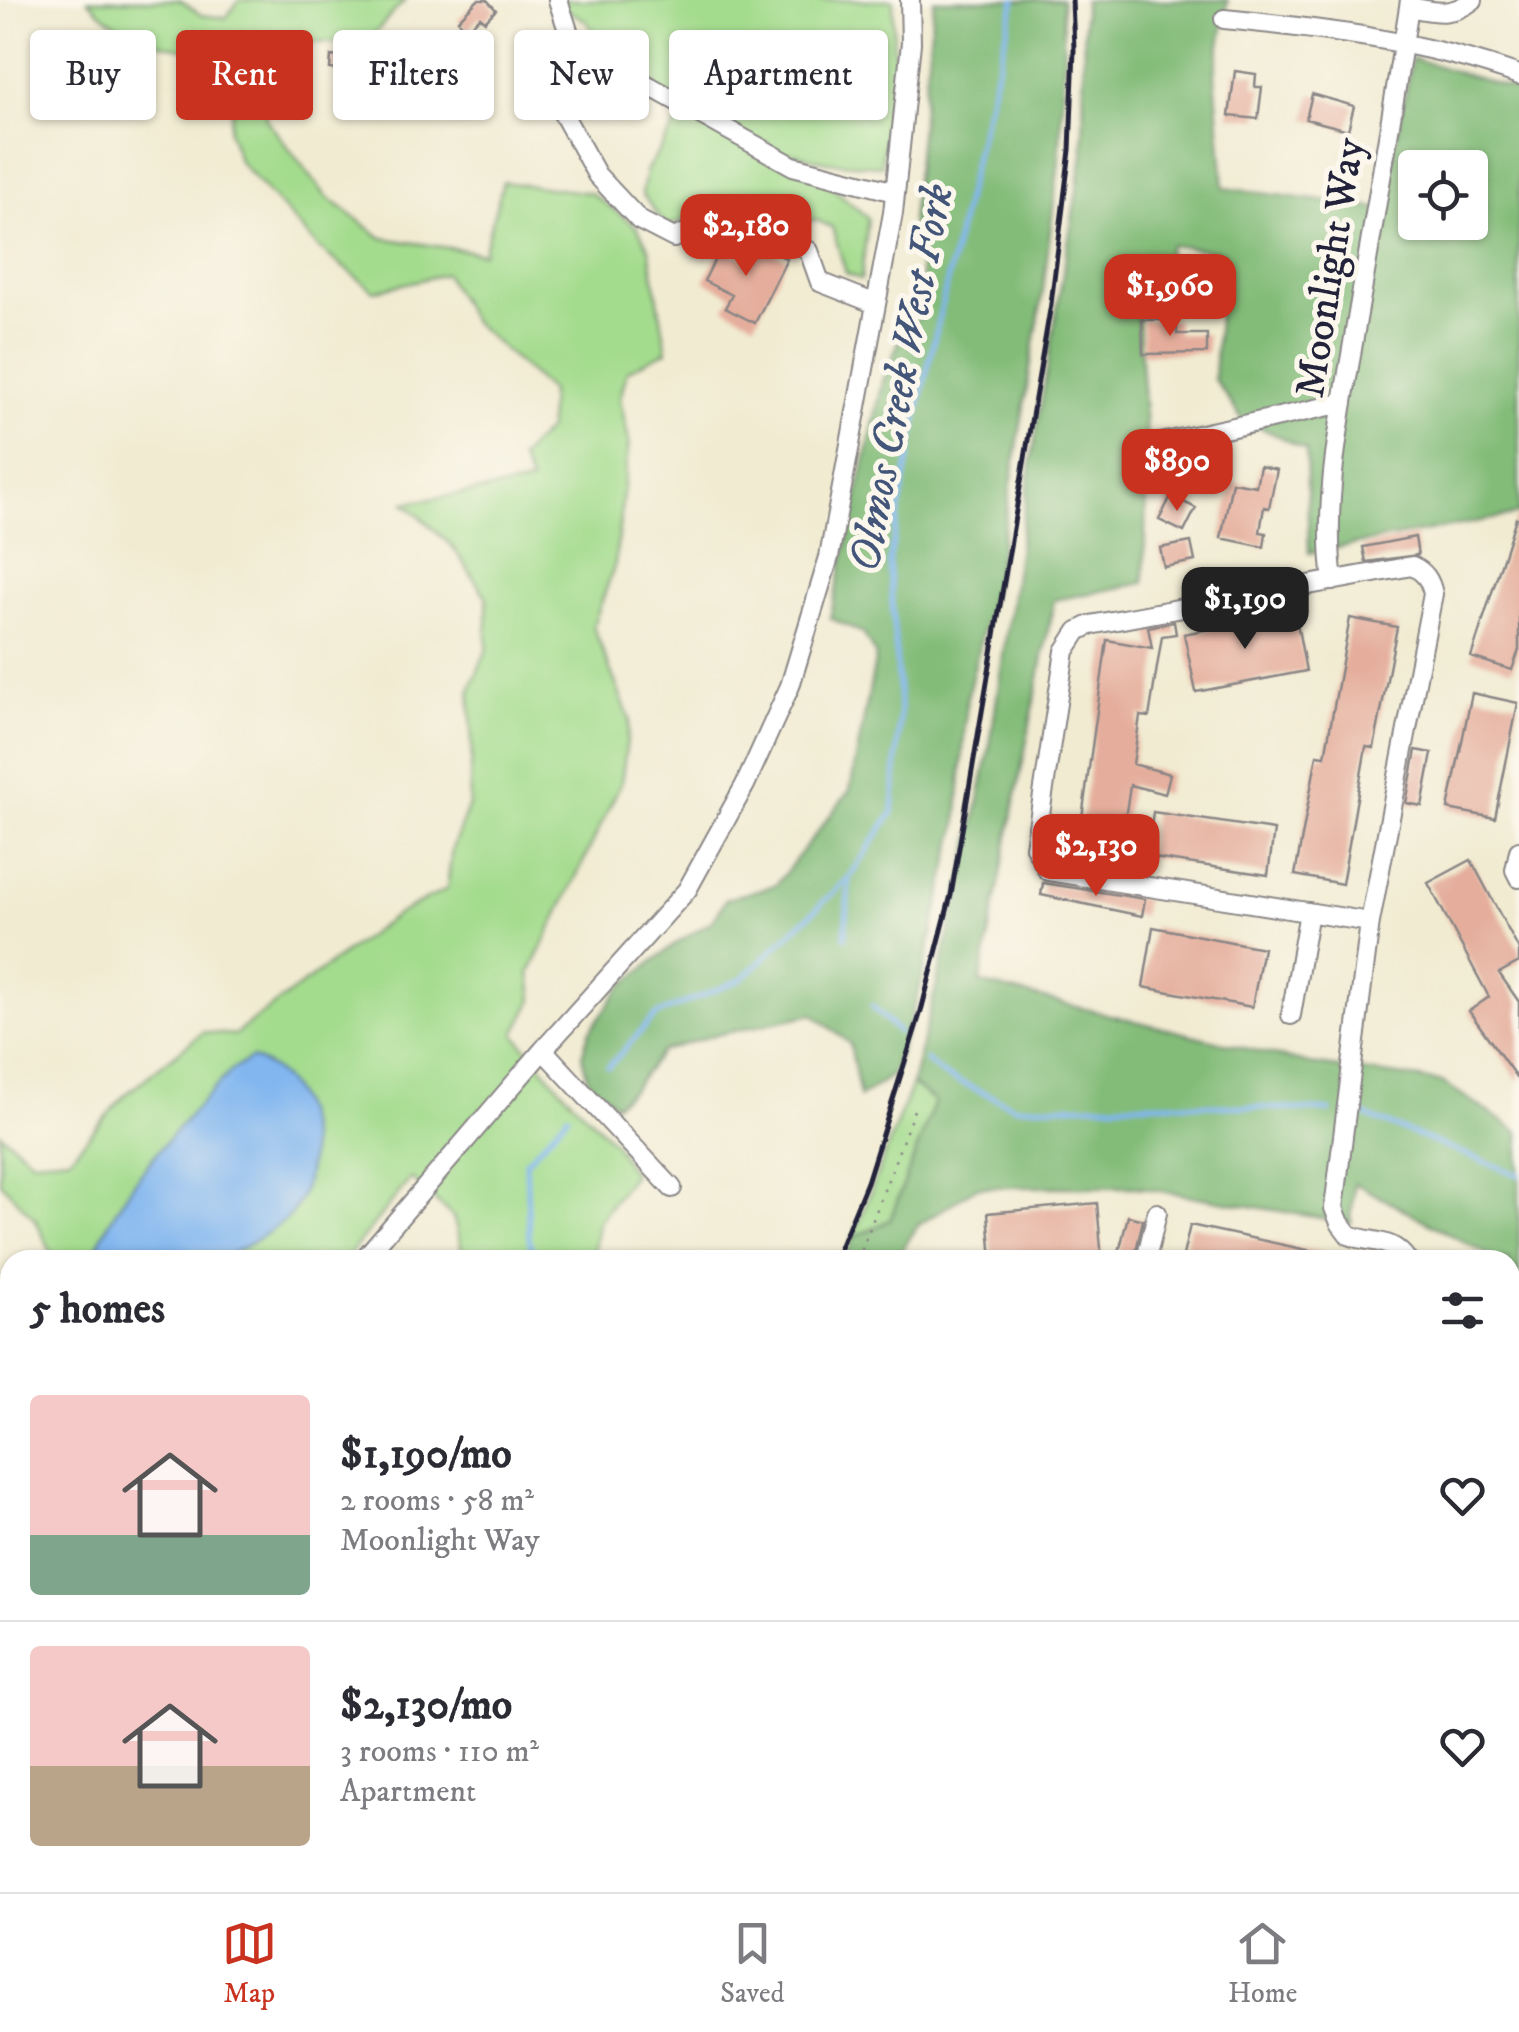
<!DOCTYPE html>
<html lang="en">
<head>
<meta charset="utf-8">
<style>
	:root { --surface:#fff; --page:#f7f7f7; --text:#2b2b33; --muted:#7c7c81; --line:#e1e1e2; --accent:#c8321e }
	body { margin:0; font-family:"IM FELL DW Pica",serif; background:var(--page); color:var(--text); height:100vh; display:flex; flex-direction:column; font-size:38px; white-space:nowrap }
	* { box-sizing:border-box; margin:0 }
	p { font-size:32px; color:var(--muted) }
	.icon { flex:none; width:55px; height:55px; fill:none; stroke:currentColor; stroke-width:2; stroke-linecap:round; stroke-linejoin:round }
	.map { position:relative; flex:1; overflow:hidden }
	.panel { position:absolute; left:0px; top:1250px; width:1520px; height:642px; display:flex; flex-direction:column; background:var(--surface); border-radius:30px 30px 0 0; box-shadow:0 2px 8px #0004 }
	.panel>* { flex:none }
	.hud { position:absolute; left:30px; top:30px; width:1000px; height:90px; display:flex; gap:20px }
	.buttons { position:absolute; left:1398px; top:150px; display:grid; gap:20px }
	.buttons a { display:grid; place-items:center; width:90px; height:90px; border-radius:10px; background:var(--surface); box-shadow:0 2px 8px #0004; font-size:50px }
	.price { position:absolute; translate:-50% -85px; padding:0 22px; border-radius:20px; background:var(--accent); color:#fff; font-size:32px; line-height:65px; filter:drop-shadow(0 2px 5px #0008) }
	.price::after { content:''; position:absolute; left:50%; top:60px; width:30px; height:22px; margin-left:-15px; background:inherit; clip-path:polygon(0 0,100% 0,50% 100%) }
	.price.current { background:#222; color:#fff }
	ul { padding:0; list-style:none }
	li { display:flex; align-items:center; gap:30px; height:250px; padding:0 30px }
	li+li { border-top:2px solid var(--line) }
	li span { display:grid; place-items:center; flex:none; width:280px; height:200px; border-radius:10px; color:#555 }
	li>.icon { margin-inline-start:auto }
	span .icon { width:120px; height:120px; fill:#fffc; stroke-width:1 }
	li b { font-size:42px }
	h2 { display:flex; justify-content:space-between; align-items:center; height:120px; padding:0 30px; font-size:42px }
	.chip { padding:0 35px; border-radius:10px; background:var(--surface); box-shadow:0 2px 8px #0004; font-size:35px; line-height:90px }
	.chip.current { background:var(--accent); color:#fff }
	.tabs { display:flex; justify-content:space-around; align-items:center; height:140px; border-top:2px solid var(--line); background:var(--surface); font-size:28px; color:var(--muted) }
	.tabs a { display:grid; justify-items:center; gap:5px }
	.tabs .current { color:var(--accent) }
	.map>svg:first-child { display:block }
	.green { fill:#a4dc8e; stroke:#637f64; stroke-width:2.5 }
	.forest { fill:#83bc79; stroke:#526f5a; stroke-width:2.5; fill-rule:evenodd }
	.water { fill:#81b6ef; stroke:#526c95; stroke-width:2.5 }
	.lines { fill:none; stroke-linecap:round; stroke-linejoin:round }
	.stream { stroke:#81b6ef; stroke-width:5 }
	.building { fill:#e5ae9c }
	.minor-casing { stroke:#8a8686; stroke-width:22 }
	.major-casing { stroke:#8a8686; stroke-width:28 }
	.path { stroke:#8a8686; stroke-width:2.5; stroke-dasharray:2.5 8; stroke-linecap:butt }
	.minor { stroke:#fff; stroke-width:18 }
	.major { stroke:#fff; stroke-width:22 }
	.rail { stroke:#22223b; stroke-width:5 }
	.labels { text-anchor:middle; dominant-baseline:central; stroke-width:10; stroke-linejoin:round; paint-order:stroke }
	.street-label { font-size:42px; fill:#22223b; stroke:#fbf7ec }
	.water-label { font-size:45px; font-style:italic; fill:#43567a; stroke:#fbf7ec }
</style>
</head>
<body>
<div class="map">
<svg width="1519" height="1892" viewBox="0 0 1519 1892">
	<rect width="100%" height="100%" fill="#fbf7ec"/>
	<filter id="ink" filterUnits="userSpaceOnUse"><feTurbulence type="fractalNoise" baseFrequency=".01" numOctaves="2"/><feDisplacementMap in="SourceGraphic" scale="20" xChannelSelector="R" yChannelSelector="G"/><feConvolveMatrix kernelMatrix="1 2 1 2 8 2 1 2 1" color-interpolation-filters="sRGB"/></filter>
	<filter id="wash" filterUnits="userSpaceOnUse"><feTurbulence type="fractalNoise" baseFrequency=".0048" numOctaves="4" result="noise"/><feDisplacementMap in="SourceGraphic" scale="40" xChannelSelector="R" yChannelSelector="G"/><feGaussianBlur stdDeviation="2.25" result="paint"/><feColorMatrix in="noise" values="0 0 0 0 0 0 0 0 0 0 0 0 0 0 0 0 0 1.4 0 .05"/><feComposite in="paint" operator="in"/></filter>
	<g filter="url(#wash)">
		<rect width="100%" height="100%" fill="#f1ebd1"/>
		<path class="green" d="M88,0h92l21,15 25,3 13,-18h166l-41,45c-37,-2 -84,-13 -97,33 -3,12 -1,28 -1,41l60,77 56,42 101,15 20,-71 88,11 46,34 12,22 18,102 -40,20 -7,28 9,42 -14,123 -22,62 37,94 -9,63 -91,190 3,27 -18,34 45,54 55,56 18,30 -34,47 -7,39h-127l-12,-43 -42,-39 -66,82h-290l-20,-41 -35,-37v-49l32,27 38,-3 55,-62 78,-63 31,3 162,-120 51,-26 5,-40 17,-44 3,-57 -2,-58 17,-41v-51l-34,-51 -48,-44 126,-20 -11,-25 28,-29 2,-38 -79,-71 -26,-46 -71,17 -55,-43 -80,-87 -10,-29 6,-41 -12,-37c-48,-3 -102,-16 -135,-54z
			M551,0h342l1,65 -13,101 -54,-4 -35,-9 76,65 -7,62 -15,-7 -14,-46 -16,-7 -52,7 -60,-12 -38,11 -24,-32 4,-23 33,-51 -34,-49 -42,-27 -17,-23z
			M912,1084l23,18 -45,118 -37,18z
			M345,1883v-1l79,1 -4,9h-78z"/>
		<path class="forest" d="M934,0h128l2,62 -5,100 -16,128 -46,280 -30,128 -10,128 -38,165 -27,84 -32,22 -10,-53 -37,-30 -102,22 -49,15 -31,40 -16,13 -27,-24 -6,-24 7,-24 33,-46 53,-42 37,-23 14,-22 50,-14 74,-95 26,-134 -13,-23 -33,-15 53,-237 17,-42 21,-24 3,-25 -13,-70z
			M1084,0h144l-13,74 9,114 159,21 29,-151 107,33v423l-210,39 -3,-103 -65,-32 -27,-39 8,-127 -52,-7 -18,66 -14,7 9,125 -3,140 -90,17 -74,383 330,81 132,18 77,50v143l-9,-7v-8h-12l-144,-77 -3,40 -214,-36h-160l-60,39 -21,34h-52l9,-22 37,-18 45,-118 -23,-18 53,-215 25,-124 42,-287 51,-304zM1415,168h55v54h-55z
			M589,1883v-1l119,1 -4,9h-119z"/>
		<path class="water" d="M251,1058c61,19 76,110 39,157 -11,13 -49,34 -65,42 -17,9 -100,3 -124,3l-5,-11c32,-71 83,-123 136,-179z"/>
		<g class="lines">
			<path class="stream" d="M845,937l4,-56
				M872,1006l26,26
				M926,1060l17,15 73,32 153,-4 161,8
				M608,1067l48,-52 86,-36 107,-101 44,-66 7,-103 -11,-146 29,-151 60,-269 37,-143
				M1359,1113l160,62
				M534,1260l-5,-22 -3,-76 42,-47
				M369,1892l4,-10"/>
		</g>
		<g id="blocks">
			<path class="building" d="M478,0h9l9,10 -11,11 -5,-4 -13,13 -9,-10z
				M331,56l35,4 -1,14 -35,-5z
				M1235,71l21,3 -1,13h7l-4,32 -29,-3z
				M1312,94l42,12 -6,24 -42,-11z
				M755,243l32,16 -32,64 -30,-15 7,-13 -28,-14 17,-34 26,13z
				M1142,320h35v14h30v19l-64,1z
				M1260,466l17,4 -8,38 -5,-1 -4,25 6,1 -2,14 -43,-9 11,-56 24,4z
				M1171,496l25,12 -12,24 -25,-12z
				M1516,518h3v132l-7,20 -41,-13z
				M1415,537l3,18 -52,7 -3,-15z
				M1191,542l4,19 -31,6 -4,-19z
				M1295,612l11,59 -110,21 -12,-58z
				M1350,618l47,9 -23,121 -8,-1 -24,137 -47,-9 22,-120 8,1z
				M1174,622l2,12 -14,2 -13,81 -9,-1 -7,48 37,10 -5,20 -35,-9 -9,61 -42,-7 28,-199 45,8 -4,-21z
				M1472,693l46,10 -23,115 -47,-9z
				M1416,750l16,3 -10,53 -16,-3z
				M1153,812l121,18 -6,45 -121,-18z
				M1471,860l48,90v12l-20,11 20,29v79l-50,-70 20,-14 -61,-114z
				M1043,883l102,16 -3,17 -101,-21z
				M1153,927l110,21 -11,59 -109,-20z
				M1097,1203l5,57h-110l-4,-47z
				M1128,1216l15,4 -9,40h-17z
				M1190,1225l136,29 -1,6h-143z"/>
		</g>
	</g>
	<g filter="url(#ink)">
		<use href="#blocks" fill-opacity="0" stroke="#8a8686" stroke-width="2.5"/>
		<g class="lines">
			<defs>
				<path id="minor" d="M558,0l14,43 221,123 102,26
					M1409,7c25,5 43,10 64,-7
					M1224,19c100,10 200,22 295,56
					M572,43l-10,69 35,63 42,45 35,18 43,-19 60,15 32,17 11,31 56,22
					M1156,444l187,-41
					M1333,581c-11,-82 9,-169 22,-250 19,-110 38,-221 55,-331
					M1519,851l-4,19 4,8
					M1370,922l-322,-51 -13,-24 30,-196 13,-20 12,-6 322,-59c13,6 18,14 21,28l-63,328 -36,286 6,15 9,12c23,9 42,2 58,25
					M1291,1015l18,-103
					M543,1050l129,138
					M363,1260l180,-210 144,-160 58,-105 45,-99 39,-129 64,-344 18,-170 -1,-43
					M1146,1260l11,-47
					M0,1356l10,2
					M1510,1483l9,13
					M924,1882l1,10
					M767,1892l8,-10
					M1363,1892l20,-10"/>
				<path id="major" d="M1510,1476l9,-12
					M1510,1538l9,-17
					M1440,1882l2,10
					M1472,1882l2,10"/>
			</defs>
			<use href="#minor" class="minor-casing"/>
			<use href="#major" class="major-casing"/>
			<path class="path" d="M858,1260l56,-150
				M597,1892l4,-10"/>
			<use href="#minor" class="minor"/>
			<use href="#major" class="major"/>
			<path class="rail" d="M835,1260l32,-78 54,-171 30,-116 100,-591 19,-154 4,-101 -2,-49
				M572,1892l4,-10"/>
		</g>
	</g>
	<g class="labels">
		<g class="street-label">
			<text transform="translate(1331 268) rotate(-81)">Moonlight Way</text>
		</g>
		<g class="water-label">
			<text transform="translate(902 378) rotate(-79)">Olmos Creek West Fork</text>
		</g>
	</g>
</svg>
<div class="buttons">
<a><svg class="icon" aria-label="locate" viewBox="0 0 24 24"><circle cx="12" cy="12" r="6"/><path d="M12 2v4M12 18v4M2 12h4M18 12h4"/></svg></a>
</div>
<b class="price" style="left:746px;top:279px">$2,180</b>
<b class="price" style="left:1170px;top:339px">$1,960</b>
<b class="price" style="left:1177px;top:514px">$890</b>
<b class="price current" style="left:1245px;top:652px">$1,190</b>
<b class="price" style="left:1096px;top:899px">$2,130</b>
<div class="hud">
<a class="chip">Buy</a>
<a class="chip current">Rent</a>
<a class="chip">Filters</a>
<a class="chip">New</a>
<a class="chip">Apartment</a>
</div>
<section class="panel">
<h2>5 homes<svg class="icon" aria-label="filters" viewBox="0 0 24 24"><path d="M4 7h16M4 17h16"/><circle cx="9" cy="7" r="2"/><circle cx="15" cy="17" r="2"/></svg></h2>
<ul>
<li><span style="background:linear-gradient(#f6c9c9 70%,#7fa58c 0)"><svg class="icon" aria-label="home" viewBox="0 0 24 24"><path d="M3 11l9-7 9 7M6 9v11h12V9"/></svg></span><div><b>$1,190/mo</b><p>2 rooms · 58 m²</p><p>Moonlight Way</p></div><svg class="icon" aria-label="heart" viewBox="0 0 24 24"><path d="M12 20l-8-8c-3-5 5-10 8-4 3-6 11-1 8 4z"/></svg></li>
<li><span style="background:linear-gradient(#f6c9c9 60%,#b9a48a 0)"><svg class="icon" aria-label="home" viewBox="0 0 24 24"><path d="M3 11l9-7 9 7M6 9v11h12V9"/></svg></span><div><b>$2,130/mo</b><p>3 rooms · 110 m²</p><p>Apartment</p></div><svg class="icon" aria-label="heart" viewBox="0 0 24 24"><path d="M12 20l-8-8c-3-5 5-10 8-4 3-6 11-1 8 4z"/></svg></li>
</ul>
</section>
</div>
<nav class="tabs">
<a class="current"><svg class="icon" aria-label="map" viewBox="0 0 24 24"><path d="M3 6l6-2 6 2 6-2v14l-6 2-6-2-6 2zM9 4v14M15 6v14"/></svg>Map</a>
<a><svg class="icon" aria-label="saved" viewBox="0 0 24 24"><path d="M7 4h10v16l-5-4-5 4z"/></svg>Saved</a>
<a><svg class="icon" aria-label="home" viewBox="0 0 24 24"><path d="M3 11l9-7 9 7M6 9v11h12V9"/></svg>Home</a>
</nav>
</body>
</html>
